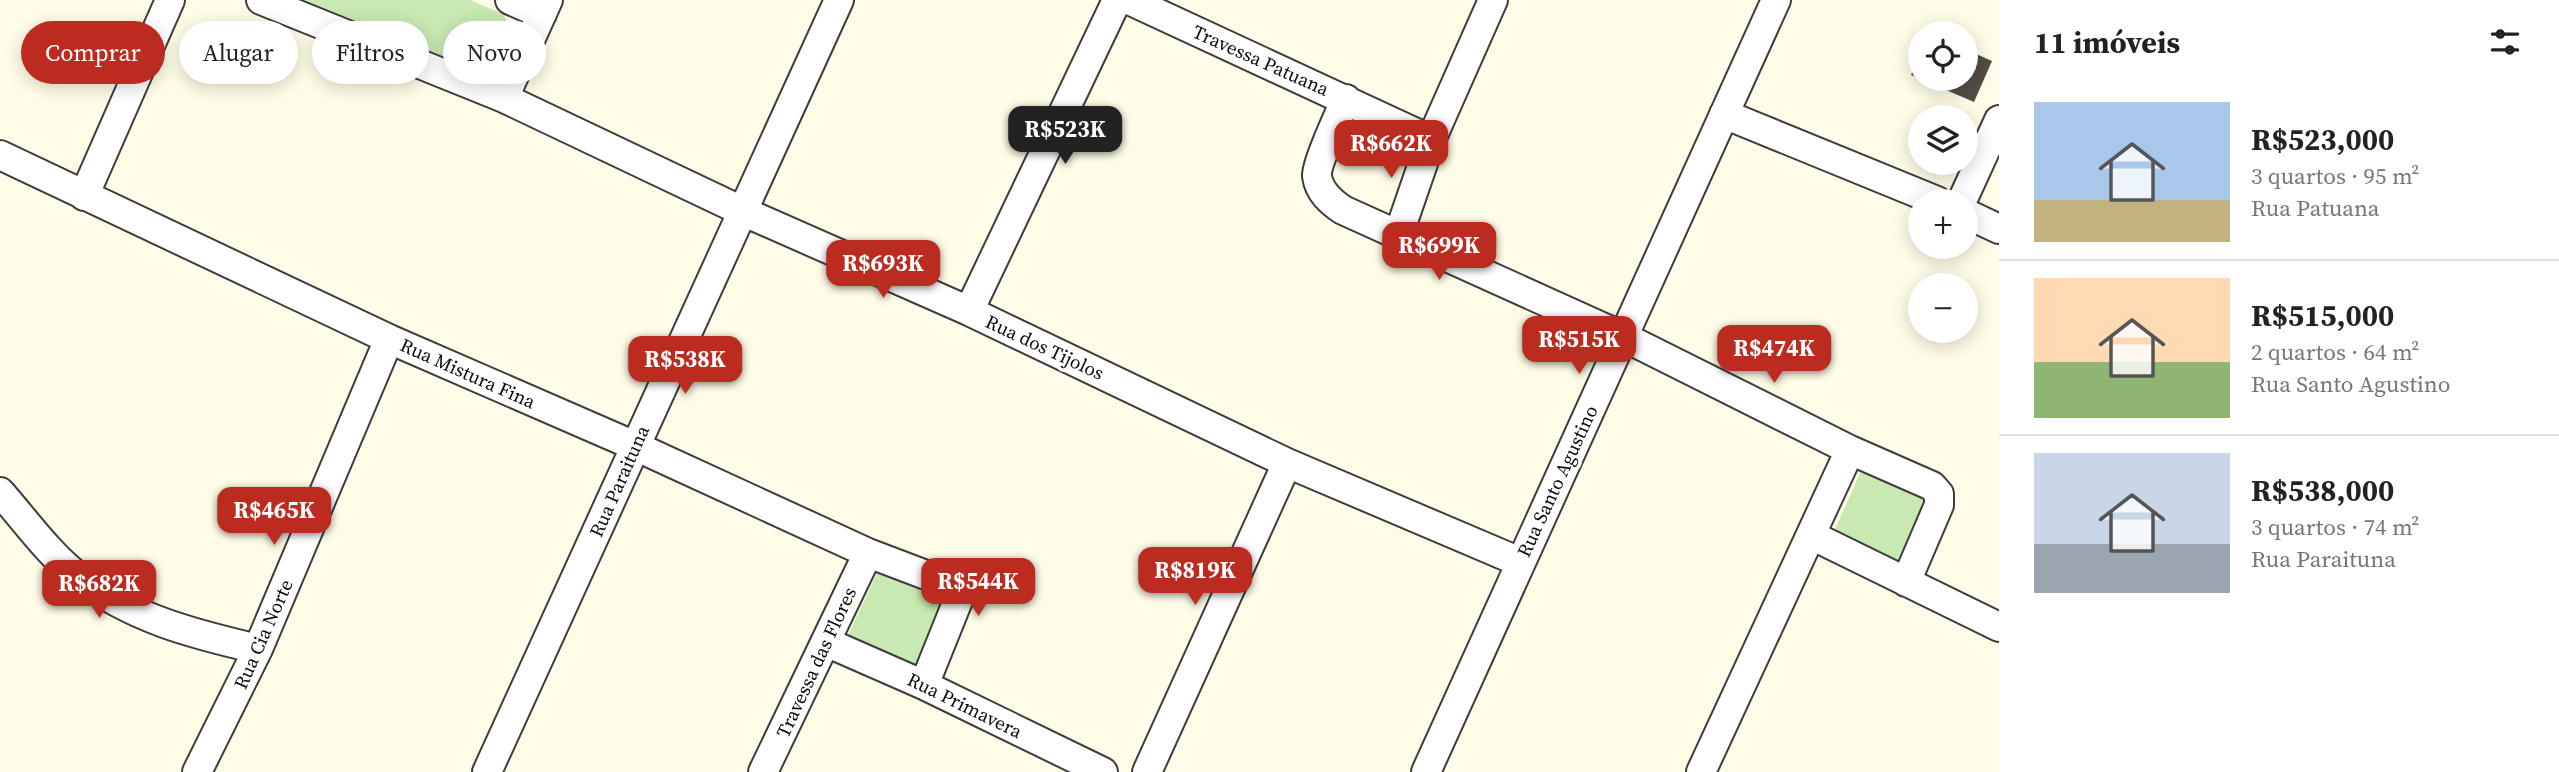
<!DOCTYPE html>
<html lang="pt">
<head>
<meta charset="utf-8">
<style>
	:root { --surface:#fff; --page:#f2f2f2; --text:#222; --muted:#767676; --line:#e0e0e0; --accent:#bc2b20 }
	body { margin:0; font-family:"Source Serif 4",serif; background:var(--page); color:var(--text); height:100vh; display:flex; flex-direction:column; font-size:26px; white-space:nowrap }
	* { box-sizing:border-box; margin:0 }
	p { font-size:23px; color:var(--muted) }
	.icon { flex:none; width:38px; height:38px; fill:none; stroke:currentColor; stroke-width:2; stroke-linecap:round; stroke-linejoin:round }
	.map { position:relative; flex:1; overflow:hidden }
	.details { display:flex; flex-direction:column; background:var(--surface); width:560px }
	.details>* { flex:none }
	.guide { position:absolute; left:21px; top:21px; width:665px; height:63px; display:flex; gap:14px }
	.buttons { position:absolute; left:1908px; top:21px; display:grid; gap:14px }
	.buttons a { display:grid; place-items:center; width:70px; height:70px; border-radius:50%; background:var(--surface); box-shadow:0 4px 18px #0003; font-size:35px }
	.price { position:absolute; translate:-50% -60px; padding:0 16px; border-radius:14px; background:var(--accent); color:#fff; font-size:23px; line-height:46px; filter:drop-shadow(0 2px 4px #0008) }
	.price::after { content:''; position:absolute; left:50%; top:42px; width:21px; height:16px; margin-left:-10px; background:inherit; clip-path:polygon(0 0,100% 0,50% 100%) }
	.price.on { background:#222; color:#fff }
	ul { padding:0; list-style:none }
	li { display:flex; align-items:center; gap:21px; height:175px; padding:0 35px }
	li+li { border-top:2px solid var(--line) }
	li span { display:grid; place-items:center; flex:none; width:196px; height:140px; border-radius:0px; color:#555 }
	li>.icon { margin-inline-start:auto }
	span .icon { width:84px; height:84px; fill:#fffc; stroke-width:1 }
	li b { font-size:30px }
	h2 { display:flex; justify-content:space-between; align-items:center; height:84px; padding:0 35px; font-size:30px }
	.chip { padding:0 24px; border-radius:32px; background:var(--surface); box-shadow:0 4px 18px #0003; font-size:24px; line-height:63px }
	.chip.on { background:var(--accent); color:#fff }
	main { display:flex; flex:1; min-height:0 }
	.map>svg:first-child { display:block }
	.green { fill:#c8e9b1 }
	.building { fill:#534d46 }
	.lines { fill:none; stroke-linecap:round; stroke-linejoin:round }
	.street-casing { stroke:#3d3d3d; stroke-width:32 }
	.street { stroke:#fff; stroke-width:28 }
	.labels { text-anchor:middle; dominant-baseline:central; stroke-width:7; stroke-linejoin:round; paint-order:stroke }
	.street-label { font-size:19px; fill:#0a0a0a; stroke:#fff }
</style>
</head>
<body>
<main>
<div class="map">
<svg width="1999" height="772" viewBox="0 0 1999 772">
	<rect width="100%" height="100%" fill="#fffde7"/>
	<path class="green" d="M305,0h165l33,14c14,25 7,48 -20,58z
		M1864,464l67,30 -33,72 -66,-30z
		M880,566l66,29 -32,72 -67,-29z"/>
	<path class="building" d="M1965,49l27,12 -18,41 -63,-27 9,-20v24h45z"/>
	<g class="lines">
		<defs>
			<path id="street" d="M261,0l243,98 238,113 227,100 318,152 233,99
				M510,0l32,14
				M1129,0l302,140
				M504,98l44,-98
				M1346,99c-6,14 -30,65 -29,77 2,16 14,26 26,34l281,127 226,113 82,36 7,8v11l-33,77
				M1724,114l213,87
				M0,155l389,184 246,107 233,107 87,33 4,12 -35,87
				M84,196l86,-196
				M1962,201l37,-81
				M1965,213l34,16
				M1398,236l33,-96 62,-140
				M969,311l148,-311
				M0,492c24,27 48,61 76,83 54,43 117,59 182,74
				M1811,535l188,92
				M826,642l98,43 179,87
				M197,772l61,-123 131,-310
				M487,772l352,-772
				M763,772l105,-219
				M1147,772l140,-309
				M1426,772l350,-772
				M1701,772l149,-322"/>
		</defs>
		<use href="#street" class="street-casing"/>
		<use href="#street" class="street"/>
	</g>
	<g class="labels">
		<g class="street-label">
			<text transform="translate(1261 60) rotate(24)">Travessa Patuana</text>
			<text transform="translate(1045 347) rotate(25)">Rua dos Tijolos</text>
			<text transform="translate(468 373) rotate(24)">Rua Mistura Fina</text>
			<text transform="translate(619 481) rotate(-66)">Rua Paraituna</text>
			<text transform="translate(1557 481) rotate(-65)">Rua Santo Agustino</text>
			<text transform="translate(263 634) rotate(-66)">Rua Cia Norte</text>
			<text transform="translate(816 662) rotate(-65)">Travessa das Flores</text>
			<text transform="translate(965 705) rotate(26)">Rua Primavera</text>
		</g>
	</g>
</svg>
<div class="buttons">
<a><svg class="icon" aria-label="locate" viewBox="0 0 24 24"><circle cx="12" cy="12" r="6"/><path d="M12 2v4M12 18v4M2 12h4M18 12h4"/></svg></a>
<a><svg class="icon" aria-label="layers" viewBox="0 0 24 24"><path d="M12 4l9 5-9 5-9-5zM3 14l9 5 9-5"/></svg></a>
<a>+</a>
<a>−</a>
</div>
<b class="price on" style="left:1065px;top:166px">R$523K</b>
<b class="price" style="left:1391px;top:180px">R$662K</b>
<b class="price" style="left:1439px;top:282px">R$699K</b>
<b class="price" style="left:883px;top:300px">R$693K</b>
<b class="price" style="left:1579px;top:376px">R$515K</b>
<b class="price" style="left:1774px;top:385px">R$474K</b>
<b class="price" style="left:685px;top:396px">R$538K</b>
<b class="price" style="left:274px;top:547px">R$465K</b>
<b class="price" style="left:1195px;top:607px">R$819K</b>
<b class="price" style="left:978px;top:618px">R$544K</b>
<b class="price" style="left:99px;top:620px">R$682K</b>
<div class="guide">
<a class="chip on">Comprar</a>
<a class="chip">Alugar</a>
<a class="chip">Filtros</a>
<a class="chip">Novo</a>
</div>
</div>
<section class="details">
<h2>11 imóveis<svg class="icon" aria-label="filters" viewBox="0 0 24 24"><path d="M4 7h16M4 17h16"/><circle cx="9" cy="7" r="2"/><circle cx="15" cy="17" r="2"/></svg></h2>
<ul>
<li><span style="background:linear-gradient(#a9c7e8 70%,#c2b280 0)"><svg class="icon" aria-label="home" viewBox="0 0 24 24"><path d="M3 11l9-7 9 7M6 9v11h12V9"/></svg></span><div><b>R$523,000</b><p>3 quartos · 95 m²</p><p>Rua Patuana</p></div></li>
<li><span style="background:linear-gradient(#ffd9b3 60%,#8fb573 0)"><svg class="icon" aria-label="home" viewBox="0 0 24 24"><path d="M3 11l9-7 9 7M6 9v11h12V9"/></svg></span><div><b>R$515,000</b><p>2 quartos · 64 m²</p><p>Rua Santo Agustino</p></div></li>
<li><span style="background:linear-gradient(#c9d6e8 65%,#9aa5b1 0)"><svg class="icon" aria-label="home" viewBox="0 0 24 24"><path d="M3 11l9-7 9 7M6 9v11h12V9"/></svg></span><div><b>R$538,000</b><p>3 quartos · 74 m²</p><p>Rua Paraituna</p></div></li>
</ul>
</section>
</main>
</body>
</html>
